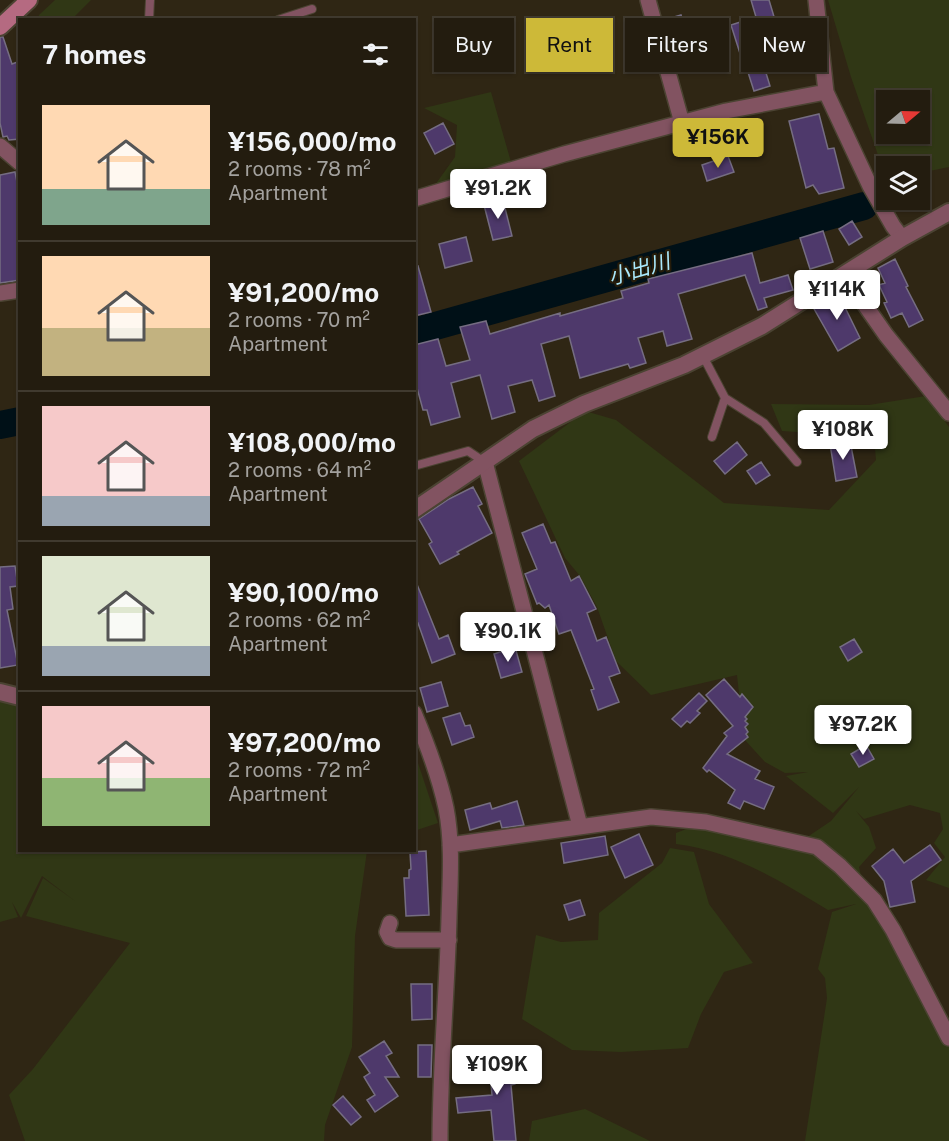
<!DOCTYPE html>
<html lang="en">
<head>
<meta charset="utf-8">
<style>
	:root { --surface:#231c0f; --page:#2f291d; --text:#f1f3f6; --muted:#a3a19e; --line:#403a2f; --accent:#cdb938 }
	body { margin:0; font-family:"Public Sans","Noto Sans JP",sans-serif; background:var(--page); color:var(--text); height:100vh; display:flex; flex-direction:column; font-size:22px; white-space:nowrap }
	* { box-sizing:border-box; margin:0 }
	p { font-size:20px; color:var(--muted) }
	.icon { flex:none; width:33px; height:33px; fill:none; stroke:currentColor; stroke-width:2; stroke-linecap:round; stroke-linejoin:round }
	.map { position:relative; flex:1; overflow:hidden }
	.panel { position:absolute; left:18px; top:18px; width:398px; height:834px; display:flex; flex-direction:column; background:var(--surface); border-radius:0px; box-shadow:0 2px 4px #0004,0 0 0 2px var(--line) }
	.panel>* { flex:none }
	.guide { position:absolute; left:434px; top:18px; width:424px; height:54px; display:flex; gap:12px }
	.needle { width:39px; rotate:71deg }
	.controls { position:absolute; left:876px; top:90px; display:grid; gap:12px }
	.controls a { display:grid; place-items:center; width:54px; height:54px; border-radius:0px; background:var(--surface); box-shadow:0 2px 4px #0004,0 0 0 2px var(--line); font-size:30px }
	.price { position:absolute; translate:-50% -51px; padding:0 14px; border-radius:6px; background:#fff; color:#222; font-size:20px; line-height:39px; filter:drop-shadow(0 2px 3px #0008) }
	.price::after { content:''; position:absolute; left:50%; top:36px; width:18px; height:14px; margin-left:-9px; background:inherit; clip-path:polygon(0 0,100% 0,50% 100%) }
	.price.selected { background:var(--accent); color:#111 }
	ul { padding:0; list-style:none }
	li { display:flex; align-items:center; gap:18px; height:150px; padding:0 24px }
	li+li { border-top:2px solid var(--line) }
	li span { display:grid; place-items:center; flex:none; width:168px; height:120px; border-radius:0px; color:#555 }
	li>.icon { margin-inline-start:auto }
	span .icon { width:72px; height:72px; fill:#fffc; stroke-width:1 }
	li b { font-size:26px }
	h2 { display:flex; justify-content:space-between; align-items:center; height:72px; padding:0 24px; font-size:26px }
	.chip { padding:0 21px; border-radius:0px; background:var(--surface); box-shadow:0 2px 4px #0004,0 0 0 2px var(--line); font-size:21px; line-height:54px }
	.chip.selected { background:var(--accent); color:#111 }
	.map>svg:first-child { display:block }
	.green { fill:#303715; fill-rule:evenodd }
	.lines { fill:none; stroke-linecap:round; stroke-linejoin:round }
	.river { stroke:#001017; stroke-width:28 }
	.building { fill:#4e396b; stroke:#756d82; stroke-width:1.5 }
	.service-casing { stroke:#4b4332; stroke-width:10 }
	.minor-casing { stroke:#4b4332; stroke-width:18 }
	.tertiary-casing { stroke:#4b4332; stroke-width:20 }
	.secondary-casing { stroke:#4b4332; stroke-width:20 }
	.service { stroke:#825361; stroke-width:8 }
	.minor { stroke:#825361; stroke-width:15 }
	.tertiary { stroke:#825361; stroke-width:16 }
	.secondary { stroke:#b56a81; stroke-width:16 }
	.labels { text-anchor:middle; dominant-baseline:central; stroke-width:4.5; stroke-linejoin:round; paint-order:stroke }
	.water-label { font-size:21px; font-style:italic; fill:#aaeafe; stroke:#251c0a }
</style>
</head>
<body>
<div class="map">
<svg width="949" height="1141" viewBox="0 0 949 1141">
	<rect width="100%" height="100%" fill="#2f2614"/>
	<path class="green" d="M55,0h36l-19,19h-34l1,-4z
		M828,0h121v167l-29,6v-7h-34v12l-35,-101zM886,100h34v34h-34z
		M491,92l20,70 -76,23 20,-28 2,-32 -33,-17z
		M926,396l23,31v461l-23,-8 19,-23 -11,-14 9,-14 -3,-16 -30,-8 -46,14 -8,-8 13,16 7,21 -17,19 8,34 82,124v116h-144l22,-143 -2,-20 -7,-9 14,-57 24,-8 -28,6c-49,-29 -94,-59 -152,-66v-11l18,-7 100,20 37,-25 28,-34 -26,26 -47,-37 22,-4 -23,1 -20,-11 -21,-23 -7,-64 -86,20 -35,-34 -19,-54 -17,-31 -15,-18 -46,-97 66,-50 31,9 108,83 105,7 47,-50 -2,-23 -92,-6 -11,-27 98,1z
		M0,702l19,3 1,145 347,1 -12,85 -3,111 -27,78 -1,16h-299l-16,-46 24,-26 97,-126 -104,-27 17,-38 32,23 -33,-25 -21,42 -9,-16 6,15 -18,5z
		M414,751l24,72 -24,8z
		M670,848l24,4 15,52 44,59 -29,9 -23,42 -13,34 -67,4 -49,-2 -50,-31 14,-84 25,7 37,-2 1,-27 63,-50z
		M585,1109l65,32h-121l3,-20z"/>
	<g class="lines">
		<path class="river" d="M414,332l450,-126
			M0,425l20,-4"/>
	</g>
	<path class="building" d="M751,0h18l9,30 26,-7 9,37 -47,13 4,13 -16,5 -8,-25h-2l-13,-41 25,-8z
		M681,15l9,27 -19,5 -7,-27z
		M0,37h3l9,27 8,-3v78l-11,1 -2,-4 -4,1 -3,-14z
		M819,114l9,35 6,-1 10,40 -25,6 -6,-9 -7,3 -17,-67z
		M729,120l9,28 -19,6 -9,-29z
		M443,123l11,21 -19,10 -11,-21z
		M728,156l6,16 -27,9 -5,-16z
		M15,172l5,25v83l-20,3v-108z
		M503,200l9,36 -19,4 -9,-35z
		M852,221l10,16 -13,8 -10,-16z
		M823,231l10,31 -23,7 -10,-31z
		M466,237l6,24 -27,7 -6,-24z
		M752,253l8,30 28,-8 5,15 -29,8 3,9 -9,3 -13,-35 -67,19 14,45 -25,7 -4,-15 -25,7 8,25 -16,5 -2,-4 -48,14 -11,-42 -28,8 14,52 -16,5 -7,-21 -24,6 7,26 -23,7 -12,-44 -29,8 9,34 -29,8 -4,-15h-4l-9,-33v-32l24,-6 8,27 24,-6 -10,-33 26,-6 4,13 70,-21v3l63,-18 -2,-7 28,-8 -1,-4z
		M895,259l13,27 -2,1 17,33 -14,7 -7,-14 -11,5 -7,-15 3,-1 -8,-17 6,-2 -7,-15z
		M418,266l13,46 -17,4v-49z
		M837,291l23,47 -22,13 -25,-44z
		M850,441l7,36 -21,4 -6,-37z
		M737,442l10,13 -22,19 -11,-13z
		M761,462l9,13 -14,9 -9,-13z
		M473,487l9,17 -4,2 14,27 -35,19 2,2 -19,10 -11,-20 3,-2 -13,-23 30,-20z
		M543,524l8,19 4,-1 16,39 8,-5 17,33 -9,4 10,28 9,-4 14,36 -11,4 10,25 -21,8 -7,-20 3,-1 -23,-59 -12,4 -10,-29 -4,3 -6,-5 -2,1 -12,-30 12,-5 -15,-36z
		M15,566l3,20 -8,1 3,22 -6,1 11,55 -18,3v-101z
		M414,577l25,62 9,-4 7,19 -23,9 -14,-40 -4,2z
		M854,639l8,13 -14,9 -8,-14z
		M515,647l7,25 -21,6 -7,-24z
		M724,679l16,18 2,-3 11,13 -8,10 2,2 -2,2 3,3 -3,3 3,5 -2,2 2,3 -21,17 33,17 -5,8 19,8 -10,22 -20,-8 -4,8 -12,-6 7,-13 -26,-20 -2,2 -4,-4 24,-32 -3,-3 9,-7 -27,-31z
		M441,682l7,24 -21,6 -7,-24z
		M699,693l8,8 -10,10 3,2 -10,10 -3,-2 -6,6 -9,-8z
		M850,706l23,16 -12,17 -22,-16z
		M460,713l5,13 5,-1 4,12 -22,8 -9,-27z
		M866,745l8,14 -15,8 -8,-13z
		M517,801l7,24 -22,3 -2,-7 -30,9 -5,-20 25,-7 2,6z
		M639,834l14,31 -28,13 -14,-31z
		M605,836l3,19 -44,8 -3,-20z
		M930,845l11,15 -30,21 4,21 -25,5 -6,-26 -12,-15 21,-17 11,14z
		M426,851l3,64 -23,1 -2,-38h5v-8l2,-1 -1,-17z
		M580,900l5,15 -16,5 -5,-15z
		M411,984h21v35l-20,1z
		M384,1041l8,12 -6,3 13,21h-14l13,19 -23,16 -8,-12 8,-5 -11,-18 6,-4 -11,-16z
		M418,1045h14l-1,32h-13z
		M512,1047l3,37 -4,1 5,56h-22l-3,-31 -33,3 -2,-15 36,-3 -4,-46z
		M343,1096l18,21 -10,8 -18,-20z"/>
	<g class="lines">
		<defs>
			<path id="service" d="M149,20l1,-20
				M278,20l34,-11
				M703,356l22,42 39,25 33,39
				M712,437l13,-39
				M414,466l54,-15 15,10"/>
			<path id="minor" d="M648,0l34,123
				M816,0l10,92 44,94 23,40 9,12
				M0,146l20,17
				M414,199l150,-45 162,-43 100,-19
				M844,275l42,60 63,78
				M0,293l20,-3
				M485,462l95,364
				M414,713c13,31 25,62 32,95 7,36 4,74 3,110 -2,74 -9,148 -9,223
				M450,845l201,-28 55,5 111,25 23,19 34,34 19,30 56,108
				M390,923l-3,9 3,6 6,2h53"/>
			<path id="tertiary" d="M414,510l119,-81 51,-25 100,-39 78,-39 140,-88 47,-26
				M0,692l20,5"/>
			<path id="secondary" d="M0,27l29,-27"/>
		</defs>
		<use href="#service" class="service-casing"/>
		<use href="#minor" class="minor-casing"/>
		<use href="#tertiary" class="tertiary-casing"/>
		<use href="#secondary" class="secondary-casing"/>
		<use href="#service" class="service"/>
		<use href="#minor" class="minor"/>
		<use href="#tertiary" class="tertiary"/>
		<use href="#secondary" class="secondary"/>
	</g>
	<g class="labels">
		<g class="water-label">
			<text transform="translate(639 269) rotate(-16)">小出川</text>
		</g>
	</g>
</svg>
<div class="controls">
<a><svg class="needle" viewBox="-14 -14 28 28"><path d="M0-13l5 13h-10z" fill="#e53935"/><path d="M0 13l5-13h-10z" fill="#a3a19e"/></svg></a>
<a><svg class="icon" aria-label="layers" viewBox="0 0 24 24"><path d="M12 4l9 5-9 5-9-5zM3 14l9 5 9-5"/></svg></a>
</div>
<b class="price selected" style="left:718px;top:169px">¥156K</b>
<b class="price" style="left:498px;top:220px">¥91.2K</b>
<b class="price" style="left:837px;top:321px">¥114K</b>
<b class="price" style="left:843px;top:461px">¥108K</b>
<b class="price" style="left:508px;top:663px">¥90.1K</b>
<b class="price" style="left:863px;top:756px">¥97.2K</b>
<b class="price" style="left:497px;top:1096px">¥109K</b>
<div class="guide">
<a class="chip">Buy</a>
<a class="chip selected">Rent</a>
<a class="chip">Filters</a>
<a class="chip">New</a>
</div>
<section class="panel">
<h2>7 homes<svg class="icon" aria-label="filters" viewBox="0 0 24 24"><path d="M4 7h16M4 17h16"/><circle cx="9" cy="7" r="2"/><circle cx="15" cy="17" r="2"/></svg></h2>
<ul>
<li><span style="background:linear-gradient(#ffd9b3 70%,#7fa58c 0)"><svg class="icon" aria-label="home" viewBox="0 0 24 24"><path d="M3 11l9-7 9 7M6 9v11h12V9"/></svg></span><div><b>¥156,000/mo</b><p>2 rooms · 78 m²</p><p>Apartment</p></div></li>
<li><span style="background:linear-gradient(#ffd9b3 60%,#c2b280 0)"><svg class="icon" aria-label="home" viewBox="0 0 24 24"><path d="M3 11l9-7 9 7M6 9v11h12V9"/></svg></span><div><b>¥91,200/mo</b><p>2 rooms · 70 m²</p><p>Apartment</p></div></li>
<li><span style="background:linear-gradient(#f6c9c9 75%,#9aa5b1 0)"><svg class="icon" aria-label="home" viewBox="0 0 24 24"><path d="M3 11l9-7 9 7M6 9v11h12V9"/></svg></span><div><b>¥108,000/mo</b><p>2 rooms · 64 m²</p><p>Apartment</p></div></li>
<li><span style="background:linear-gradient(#dfe7d0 75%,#9aa5b1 0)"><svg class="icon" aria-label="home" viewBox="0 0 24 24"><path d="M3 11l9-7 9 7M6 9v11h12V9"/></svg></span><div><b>¥90,100/mo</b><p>2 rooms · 62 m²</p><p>Apartment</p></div></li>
<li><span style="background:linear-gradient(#f6c9c9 60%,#8fb573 0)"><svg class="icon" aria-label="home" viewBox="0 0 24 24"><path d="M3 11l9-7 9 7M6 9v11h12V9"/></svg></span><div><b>¥97,200/mo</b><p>2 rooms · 72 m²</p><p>Apartment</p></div></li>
</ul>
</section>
</div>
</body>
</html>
